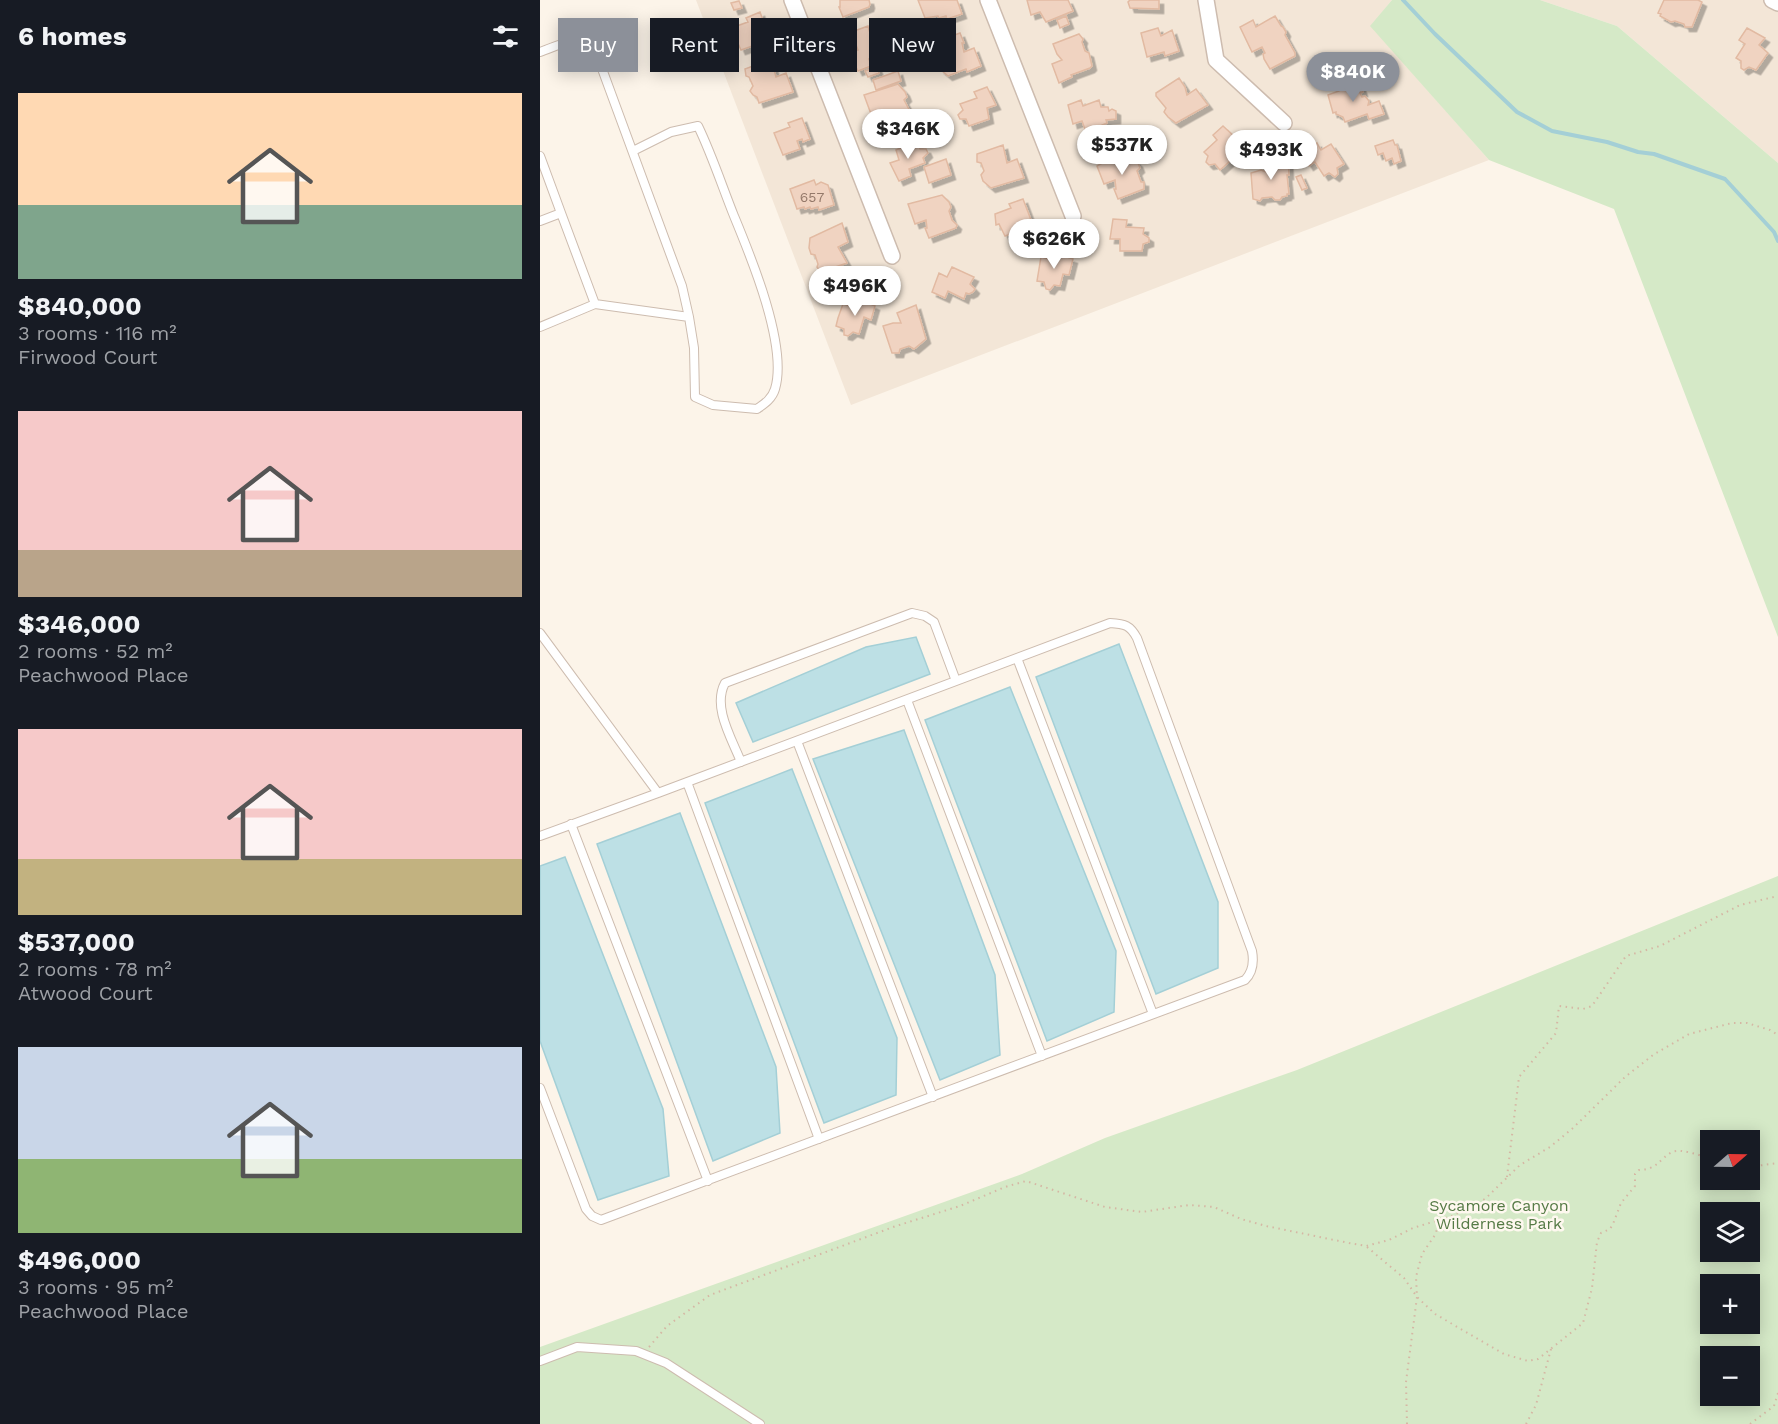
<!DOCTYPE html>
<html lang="en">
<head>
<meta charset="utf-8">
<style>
	:root { --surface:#171b24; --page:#242831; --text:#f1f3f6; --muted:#9ea1a6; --accent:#8c9099 }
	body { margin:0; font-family:"Work Sans",sans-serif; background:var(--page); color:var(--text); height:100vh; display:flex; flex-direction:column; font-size:22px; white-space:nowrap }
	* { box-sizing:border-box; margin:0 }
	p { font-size:20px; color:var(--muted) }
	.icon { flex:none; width:33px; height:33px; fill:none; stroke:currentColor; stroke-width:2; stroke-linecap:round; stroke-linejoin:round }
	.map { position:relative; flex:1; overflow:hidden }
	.drawer { display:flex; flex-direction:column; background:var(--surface); width:540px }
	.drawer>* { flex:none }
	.top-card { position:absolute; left:18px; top:18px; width:570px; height:54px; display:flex; gap:12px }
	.needle { width:39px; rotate:70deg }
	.controls { position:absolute; left:1160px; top:1130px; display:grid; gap:12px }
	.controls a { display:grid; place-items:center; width:60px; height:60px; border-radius:0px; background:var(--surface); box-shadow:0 3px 15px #0003; font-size:30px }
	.price { position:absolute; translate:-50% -51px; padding:0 14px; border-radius:21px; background:#fff; color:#222; font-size:20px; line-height:39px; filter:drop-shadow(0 2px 3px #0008) }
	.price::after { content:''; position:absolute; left:50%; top:36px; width:18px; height:14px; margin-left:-9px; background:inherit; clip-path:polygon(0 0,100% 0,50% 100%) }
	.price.current { background:var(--accent); color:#fff }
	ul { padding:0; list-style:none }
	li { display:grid; align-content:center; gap:12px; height:318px; padding:0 18px }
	li span { display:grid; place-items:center; height:186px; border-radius:0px; color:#555 }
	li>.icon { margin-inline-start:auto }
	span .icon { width:108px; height:108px; fill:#fffc; stroke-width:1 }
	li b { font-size:26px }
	h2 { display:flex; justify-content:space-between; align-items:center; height:72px; padding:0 18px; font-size:26px }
	.chip { padding:0 21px; border-radius:0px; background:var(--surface); box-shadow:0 3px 15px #0003; font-size:21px; line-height:54px }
	.chip.current { background:var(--accent); color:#fff }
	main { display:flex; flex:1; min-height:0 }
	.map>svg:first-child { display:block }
	.residential { fill:#f3e6d7 }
	.green { fill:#d5e9c7; fill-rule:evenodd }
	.water { fill:#bde0e5; stroke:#a4cfd6; stroke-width:1.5 }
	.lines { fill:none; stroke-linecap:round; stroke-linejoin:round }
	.stream { stroke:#a4cfd6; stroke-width:4 }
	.building { fill:#f0d3c1; stroke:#e2baa2; stroke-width:1.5; filter:url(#shadow) }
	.service-casing { stroke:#cdbcaf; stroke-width:10 }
	.minor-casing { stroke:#cdbcaf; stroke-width:18 }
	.path { stroke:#d5b7a4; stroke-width:2; stroke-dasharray:1.5 4.5; stroke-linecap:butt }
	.service { stroke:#fff; stroke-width:8 }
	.minor { stroke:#fff; stroke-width:15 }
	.labels { text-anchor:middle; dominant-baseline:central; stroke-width:5; stroke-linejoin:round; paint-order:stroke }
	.number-label { font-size:14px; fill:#94796a }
	.park-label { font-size:16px; fill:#557a45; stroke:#fef8ef }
</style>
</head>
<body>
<main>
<section class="drawer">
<h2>6 homes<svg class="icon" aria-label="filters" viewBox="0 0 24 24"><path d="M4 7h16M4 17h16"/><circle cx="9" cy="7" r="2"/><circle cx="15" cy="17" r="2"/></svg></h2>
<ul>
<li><span style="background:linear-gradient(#ffd9b3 60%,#7fa58c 0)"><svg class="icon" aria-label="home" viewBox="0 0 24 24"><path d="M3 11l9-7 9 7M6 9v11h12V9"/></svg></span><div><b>$840,000</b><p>3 rooms · 116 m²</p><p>Firwood Court</p></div></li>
<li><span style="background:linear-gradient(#f6c9c9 75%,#b9a48a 0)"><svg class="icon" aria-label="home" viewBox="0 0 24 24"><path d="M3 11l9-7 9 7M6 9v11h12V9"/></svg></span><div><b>$346,000</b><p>2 rooms · 52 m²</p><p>Peachwood Place</p></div></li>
<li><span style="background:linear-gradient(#f6c9c9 70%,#c2b280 0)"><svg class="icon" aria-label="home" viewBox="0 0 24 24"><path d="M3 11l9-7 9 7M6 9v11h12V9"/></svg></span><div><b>$537,000</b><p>2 rooms · 78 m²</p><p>Atwood Court</p></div></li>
<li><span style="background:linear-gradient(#c9d6e8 60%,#8fb573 0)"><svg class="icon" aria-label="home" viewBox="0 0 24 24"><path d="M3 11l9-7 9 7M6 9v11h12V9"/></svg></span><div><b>$496,000</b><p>3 rooms · 95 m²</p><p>Peachwood Place</p></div></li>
</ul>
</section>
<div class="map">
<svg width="1238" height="1424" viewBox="0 0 1238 1424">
	<defs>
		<filter id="shadow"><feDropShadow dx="4.5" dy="4.5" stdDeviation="0" flood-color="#0004"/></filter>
	</defs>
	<rect width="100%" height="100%" fill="#fcf4e9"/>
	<path class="residential" d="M156,0h696l-21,26 118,134 -638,245z
		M1000,0h238v163l-161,-137z"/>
	<path class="green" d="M852,0h148l77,26 161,137v474l-164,-428 -125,-49 -119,-134z
		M1238,876v548h-1238v-77l482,-173 83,-36 192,-68zM1170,1140h39v39h-39zM1170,1212h39v39h-39zM1170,1284h39v39h-39zM1170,1356h39v39h-39z"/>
	<path class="water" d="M376,637l14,37 -177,68 -17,-39 130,-56z
		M579,644l99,258v66l-62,26 -120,-317z
		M470,687l106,264 -2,61 -67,29 -122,-321z
		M364,730l91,245 5,80 -60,25 -127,-321z
		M252,769l105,269 -1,57 -72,28 -119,-320z
		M140,813l96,254 4,66 -67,28 -116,-317z
		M25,857l98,252 6,67 -71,24 -58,-159v-175z"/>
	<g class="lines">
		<path class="stream" d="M863,0l32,34 82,78 35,19 55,11 31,10 16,2 71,25 49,53 4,9"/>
	</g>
	<path class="building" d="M300,0h29l1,4 -1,3 -26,10 -4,-10h1z
		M378,0h39l5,14 -15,5 -1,-3 -7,2 -1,-2 -13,2z
		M487,0h41l5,11 -27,11 -6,-10 -9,3z
		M590,0h29v9l-29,-1 -2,-6z
		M1124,0h34l4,2 -10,25h-7l-1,-3 -9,-3 -4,1 -11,-6 1,-2 -3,-1z
		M199,1l3,7 -8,2 -3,-7z
		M220,12l8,22 -7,3 -1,-3 -5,2 3,8 -17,6 -10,-22 17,-6 -2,-4z
		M526,16l3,8 -9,4 -3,-8z
		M735,16l6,10 2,1 3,5 -1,3 10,18v3l-25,13 -6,-10 -1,-5 2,-1 -3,-6 -10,5 -12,-25 13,-7 3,7z
		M342,23l2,6 -7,2 -2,-5z
		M328,26l2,7 6,-2 3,7 6,1 2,4 -4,5 2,5 -16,6 2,7 -13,5 -9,-18 9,-3 -3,-8 -5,1 -4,-9z
		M618,28l3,8 11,-6 7,21 -14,5 -1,-4 -17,5 -6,-24z
		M1207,28l18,10 -6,7 9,8 -12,17 -7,-3 -5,3 -3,-2v-7l-5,-3 9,-14 -6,-4z
		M420,33l4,10h-2l2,9 10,-4 7,18 -14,6 -1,-3 -18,7 -8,-7 -2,-5 2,-4 -7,-14v-3z
		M539,34l4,5 -1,3 3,9 4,2 3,13 -2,2 -19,7 1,2 -13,6 -7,-19 10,-4 -5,-6 -4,-10z
		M231,59l5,18 10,-4 7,19 -34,11 -2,-6 -4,-2 -3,-4 3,-5 -4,-9 -3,-1 -1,-7z
		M337,67l2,6 -11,4 -3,-6z
		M358,71l3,10 -25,9 -3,-10z
		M639,78l6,9 2,8 9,-6 12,16 -32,18 -8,-6 -4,-5 2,-4 -10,-12v-3z
		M819,81l4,11 -3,1 2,4 3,-1 4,5 -1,4 11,-4 5,13 -15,5 -2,-5 -22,8 -2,-5 -7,-3v-2l-3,1 -5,-18 11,-4v-2z
		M358,84l7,8 2,5 -3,3 8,15 -1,3 -26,10 -4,-18 -10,4 -7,-19z
		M447,87l9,18 -9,3 2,11 -20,7 -3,-7h-6l-2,-4 5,-5 -3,-6 17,-6 -3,-6z
		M541,100l2,6 16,-6 2,7h7l1,4 3,-2 4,2v8l-10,1 1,3 -21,9 -4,-11 -9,3 -5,-19z
		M262,118l8,21 -7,3 -1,-3 -5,2 3,8 -17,6 -9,-22 16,-6 -2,-4z
		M683,126l14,13 -7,6 8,9 -18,16 -5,-6 -6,1 -3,-3 2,-6 -4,-4 13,-12 -4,-5z
		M853,140l2,5h2l4,16 -7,3 -2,-6 -6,3 -3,-8 -5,2 -3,-9z
		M377,141l3,8h6l2,4 -5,5 2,5 -16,6 2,7 -12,5 -9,-18 9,-3 -3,-10z
		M777,143l4,7 10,-6 13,20 -7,4 1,6 -3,3 -6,-4 -5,3 -9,-14 -6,4 -7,-11z
		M463,145l4,18 10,-4 7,19 -33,10 -8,-7 -2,-6 3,-4 -3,-8 -4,-1v-8z
		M590,156l8,7 2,5 -3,3 4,11h3v7l-26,10 -4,-10h2l-1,-9 -11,4 -7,-18 12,-7 3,3z
		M406,159l5,16 -22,8 -5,-16z
		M748,159l1,16h-2l2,19h-2v2l-5,1 -2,3h-5l-3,-3 -10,1 -2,3 -7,-2 -2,-26 10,-3 8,3 -1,-11z
		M761,175l6,13 -5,2 -6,-13z
		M274,180l2,5 5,-3 7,3 6,20 -15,5 -1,-3 -7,2 -1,-2 -5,2 -1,-2 -7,2 -7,-20z
		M402,195l7,7 2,5 -2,4 3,9 5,5 -1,3 -27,10 -4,-10h2l-1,-8 -11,4 -7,-20z
		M483,199l8,21 -12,3 3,7 -17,6 -6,-12 -3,1 -1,-11 16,-6 -2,-4z
		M573,219l14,1 -1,7 18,1 -1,6 6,4v4l-6,2 -1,7h-22v-12h-10z
		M302,223l6,19 -10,5 9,16 -26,9 -4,-5 1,-3 -3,-9 -4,-1 -2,-6 1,-10z
		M514,253l19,6 -4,16 -6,-1 -3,12 -6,-1 -4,5 -4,-1 -2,-7 -7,-1 4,-24 12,3z
		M412,267l22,10 -4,7 5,5 -2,3 -4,2 -3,-1 -2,6 -16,-8 -3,7 -13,-6 7,-19 8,4z
		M317,298l18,8 -4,14 -7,-3 -5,17 -6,-2 -5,4 -4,-1v-6l-8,-3 2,-8 5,-14 11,3z
		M376,305l10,34 -12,10 -5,-3 -9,3 -1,4h-7l-9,-27 10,-3h8l-4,-10z"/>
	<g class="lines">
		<defs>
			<path id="service" d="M0,52c20,-7 34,-17 54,-5l88,239 7,31 -94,-13
				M93,151l38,-19 27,-6c14,29 24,60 36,90 17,41 54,130 41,173 -3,10 -11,15 -18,20l-44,-4 -18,-8 -1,-49 -5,-31
				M0,156l21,57
				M0,221l21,-8 34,91 -55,23
				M0,633l118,160 -118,43
				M477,658l136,356
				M367,700l135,356
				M257,741l136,356
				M201,762c-9,-23 -29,-55 -16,-79l187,-70 13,3 9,6 22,59
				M147,782l132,357
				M31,824l137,357
				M0,1088l46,121 6,7 9,4 644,-240c8,-8 9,-18 7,-29l-115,-313c-7,-13 -12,-14 -27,-15l-452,170
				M0,1361l37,-14 59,4 30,12 94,61"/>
			<path id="minor" d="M252,0l100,256
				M448,0l85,216
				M666,0l10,60 68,63
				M1232,0l6,3"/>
		</defs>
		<use href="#service" class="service-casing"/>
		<use href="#minor" class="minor-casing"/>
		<path class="path" d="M1209,1167l29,-4
			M967,1177l12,-100 37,-44 3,-27 24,3 9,-3 34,-50 34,-10 80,-41 38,-9
			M827,1247l37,31 13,19 18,17 69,40 24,7 10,-2 45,-36 9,-35 5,-46 4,-9 9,-4 3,-5 8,-21 14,-17v-12l4,-4c19,-1 19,-10 33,-18 10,-4 28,4 38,6
			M109,1347l18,-21 43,-31 186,-69 64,-20 45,-19 21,-6 79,26 37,5 47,-7 25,2 27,12 25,7 83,17 17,3 23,-6 24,-12 39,-12 33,-17 35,-34 30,-18 23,-19 52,-51 28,-22 36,-21 43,-11h15l23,7 8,5
			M867,1424l-1,-42 11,-85 -1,-20 6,-23 13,-19 5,-14
			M986,1424l10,-19 15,-56
			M1210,1424l24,-18 4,-13"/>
		<use href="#service" class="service"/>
		<use href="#minor" class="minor"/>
	</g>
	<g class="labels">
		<g class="number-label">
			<text x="272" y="197">657</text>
		</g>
		<g class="park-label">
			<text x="959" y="1205">Sycamore Canyon<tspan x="959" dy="18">Wilderness Park</tspan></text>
		</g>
	</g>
</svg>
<div class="controls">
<a><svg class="needle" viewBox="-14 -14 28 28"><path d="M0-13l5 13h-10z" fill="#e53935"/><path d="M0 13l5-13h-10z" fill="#9ea1a6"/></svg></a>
<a><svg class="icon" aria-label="layers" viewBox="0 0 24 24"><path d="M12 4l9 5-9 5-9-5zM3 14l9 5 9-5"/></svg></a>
<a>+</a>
<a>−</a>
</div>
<b class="price current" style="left:813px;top:103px">$840K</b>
<b class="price" style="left:368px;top:160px">$346K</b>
<b class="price" style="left:582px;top:176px">$537K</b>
<b class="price" style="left:731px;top:181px">$493K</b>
<b class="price" style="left:514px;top:270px">$626K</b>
<b class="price" style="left:315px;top:317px">$496K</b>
<div class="top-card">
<a class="chip current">Buy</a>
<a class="chip">Rent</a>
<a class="chip">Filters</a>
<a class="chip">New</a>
</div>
</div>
</main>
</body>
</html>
